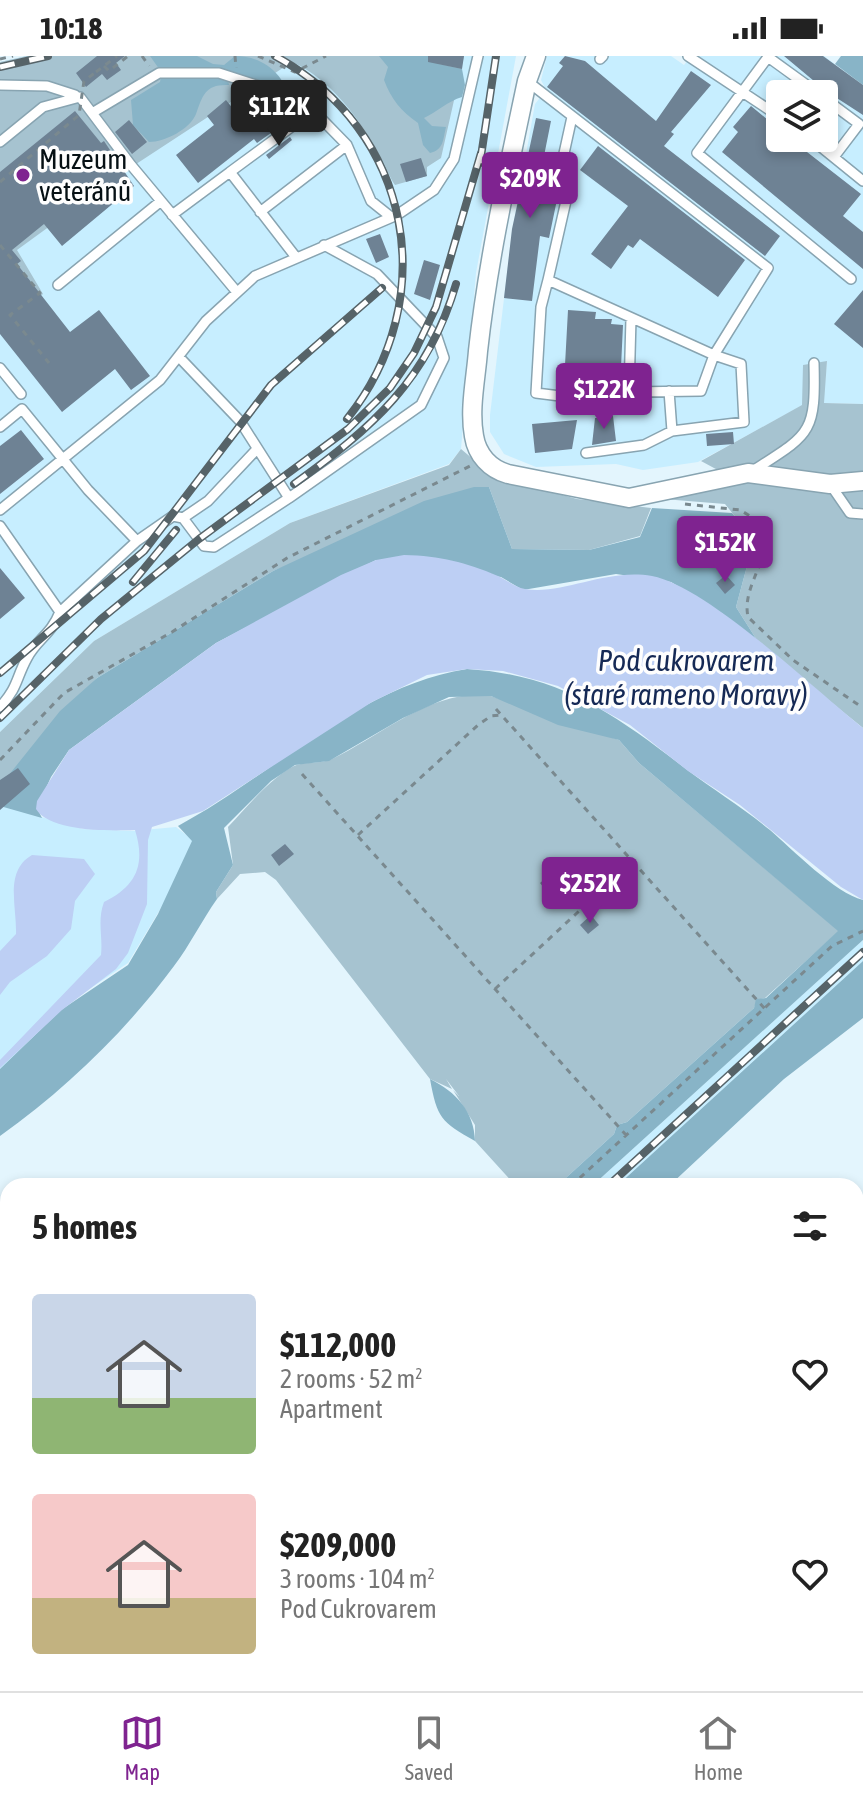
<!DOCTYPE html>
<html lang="en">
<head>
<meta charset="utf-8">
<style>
	:root { --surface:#fff; --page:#f2f2f2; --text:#222; --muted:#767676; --line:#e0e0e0; --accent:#7f2390 }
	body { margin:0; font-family:"Asap Condensed",sans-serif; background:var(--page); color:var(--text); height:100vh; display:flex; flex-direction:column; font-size:30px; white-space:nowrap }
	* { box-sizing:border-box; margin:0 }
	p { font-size:26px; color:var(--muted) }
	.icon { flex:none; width:44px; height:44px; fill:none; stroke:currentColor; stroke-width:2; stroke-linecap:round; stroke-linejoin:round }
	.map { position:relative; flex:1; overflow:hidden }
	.side { position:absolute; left:0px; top:1122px; width:864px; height:514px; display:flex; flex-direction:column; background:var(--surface); border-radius:24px 24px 0 0; box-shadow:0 4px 12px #0003 }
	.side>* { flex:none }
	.buttons { position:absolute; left:766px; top:24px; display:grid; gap:16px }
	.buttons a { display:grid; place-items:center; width:72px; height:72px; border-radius:8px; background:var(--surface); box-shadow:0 4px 12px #0003; font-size:40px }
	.price { position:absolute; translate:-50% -68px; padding:0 18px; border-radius:8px; background:var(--accent); color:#fff; font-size:26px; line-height:52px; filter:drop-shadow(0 2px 4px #0008) }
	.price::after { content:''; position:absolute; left:50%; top:48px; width:24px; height:18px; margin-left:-12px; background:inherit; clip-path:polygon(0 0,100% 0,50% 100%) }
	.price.on { background:#222; color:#fff }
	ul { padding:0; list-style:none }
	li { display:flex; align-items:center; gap:24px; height:200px; padding:0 32px }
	li span { display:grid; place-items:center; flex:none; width:224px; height:160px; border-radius:8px; color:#555 }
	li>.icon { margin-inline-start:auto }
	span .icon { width:96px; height:96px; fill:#fffc; stroke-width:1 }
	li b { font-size:34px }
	h2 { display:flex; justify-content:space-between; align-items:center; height:96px; padding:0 32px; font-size:34px }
	.status { display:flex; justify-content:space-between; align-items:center; height:56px; padding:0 40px; background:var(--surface); direction:ltr }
	.status svg { height:22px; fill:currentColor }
	.tab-bar { display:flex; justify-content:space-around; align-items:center; height:112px; border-top:2px solid var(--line); background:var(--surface); font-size:22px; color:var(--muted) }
	.tab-bar a { display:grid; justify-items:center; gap:4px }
	.tab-bar .on { color:var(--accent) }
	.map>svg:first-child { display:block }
	.built { fill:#c7eeff; fill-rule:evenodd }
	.green { fill:#a6c3d0 }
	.forest { fill:#88b4c7 }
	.water { fill:#bdcff4 }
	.building { fill:#6e8294 }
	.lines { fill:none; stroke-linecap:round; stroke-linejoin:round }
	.service-casing { stroke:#88a4b1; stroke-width:12 }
	.minor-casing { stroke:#88a4b1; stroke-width:21 }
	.path { stroke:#7a898f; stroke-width:3; stroke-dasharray:6 6; stroke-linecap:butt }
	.service { stroke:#fff; stroke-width:9 }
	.minor { stroke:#fff; stroke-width:18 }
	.rail-casing { stroke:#566368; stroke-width:8 }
	.rail { stroke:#fefefe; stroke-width:5; stroke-dasharray:15; stroke-linecap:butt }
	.path-bridge { stroke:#7a898f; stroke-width:3; stroke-dasharray:6 6; stroke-linecap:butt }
	.poi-dot { fill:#7f2390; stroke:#fefefe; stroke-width:3 }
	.labels { text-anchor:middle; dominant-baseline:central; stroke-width:7; stroke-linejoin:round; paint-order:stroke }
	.poi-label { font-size:28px; fill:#061014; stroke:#fefefe; text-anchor:start }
	.water-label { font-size:30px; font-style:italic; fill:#152955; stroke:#fefefe }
</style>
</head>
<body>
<div class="status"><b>10:18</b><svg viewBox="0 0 49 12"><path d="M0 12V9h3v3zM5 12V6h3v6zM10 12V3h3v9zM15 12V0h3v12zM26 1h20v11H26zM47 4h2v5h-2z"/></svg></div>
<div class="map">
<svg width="863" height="1635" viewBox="0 0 863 1635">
	<rect width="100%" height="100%" fill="#e3f5fd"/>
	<path class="built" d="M27,0h489l-40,217 -15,176 -12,15 -159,59 -196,118 -94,91v-670z
		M547,0h124l13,9 7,-9h133l39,29v319l-40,-1 4,-41 -24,4v39l-105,57 -55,8 -27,-6 -80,3 -32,-13 -14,-22v-17l22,-183 23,-128 11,-14 -5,-10zM780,38h44v44h-44z
		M0,749l83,24 49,2 44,-4 17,13 -29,63 -36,60 -64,43 -64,64z
		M863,884v21l-246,225h-25z
		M47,1628h34l-8,7h-34z"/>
	<path class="green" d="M27,0h437l-23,102 -14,9v9l-32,9c-6,-8 -8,-17 -14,-27 -20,-37 -50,-79 -89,-96l-165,108 -110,80 26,44 -43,32v-264z
		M827,305l-3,42 39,1v324l-103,-83 -24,-38 18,-67 -29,-36 -74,-6 89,-16 -39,-21 101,-56 1,-40z
		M461,393l32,27 84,23 74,9 -11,28 -51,14 -77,-1 -23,-62 -216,84 -176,107 -97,108v-54l94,-91 196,-118 159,-58z
		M470,639l21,1 128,44 20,23 200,168 -74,67 -8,2 -3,8 -127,114 -10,3 -3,9 -57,52h-41l-41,-45v-16l-22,-35 6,6 -13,-17 6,10 -22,-10 -154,-199 -11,-8 -25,2 -23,25 -1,-7 17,-27 -5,-38c20,-21 38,-44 62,-59 13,-8 29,-3 42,-9 46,-22 86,-59 138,-64z"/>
	<path class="forest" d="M150,0h47l16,8 11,1 11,-9c30,0 51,20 57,49 -9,-1 -19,-2 -26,-7 -14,-10 -19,-30 -38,-18l1,5c-24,-1 -26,10 -33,29 -6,15 -31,28 -47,28l-16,-17 -2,-25 29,-18 2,-9z
		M379,0h61l-1,8 23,5 3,16 -3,12c-14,4 -25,15 -38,21l8,8 14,1c-3,12 -2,23 -16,26l-7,-8 -5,-22c-17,-12 -27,-24 -34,-43l4,-13z
		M841,0h22v29l-28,-21z
		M474,431h15l23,62 77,1 51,-13 12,-29 80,5 22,27 -18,67 24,38 -37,-31 -52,-32 -55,-8 -93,16 -22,-13 -125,-17 -160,83 -147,107 -18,27 -14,31 5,10 -42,-12v-20l60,-75 37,-33 176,-107 151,-70z
		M467,613c94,6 147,45 219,100 28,21 57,39 84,61 23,20 65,63 93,70v40l-271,246h-35l57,-52 3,-9 10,-3 127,-114 2,-9 10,-1 72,-67 -199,-168 -20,-23 -61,-15 -67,-29 -42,1 -46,21 -74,43 -34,4 -24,16 -47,47 9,37 -17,27 1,7c-15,21 -27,46 -43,67 -48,65 -108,123 -174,170v-67l61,-59 67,-45 30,-51 34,-73 -14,-15c97,-52 178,-139 289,-157z
		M863,905v57l-79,61 -115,107h-52z
		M430,1023c26,13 44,32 45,62 -34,-19 -38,-23 -45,-62z
		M10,1628h37l-8,7h-37z"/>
	<path class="water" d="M404,499c37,1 61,7 94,21 9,4 18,12 27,13 39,6 81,-21 127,-13 56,11 162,113 211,152v172l-22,-13 -101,-82 -52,-34 -58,-46 -72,-39 -55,-15 -36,-2 -40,6 -55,27 -169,109 -51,16 -4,13 -1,64 -19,49 -12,16 -54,41 -62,58v-8l101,-105c2,-19 -4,-34 3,-53 32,-16 42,-37 31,-72 -25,1 -85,2 -99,-21l1,-8 32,-51 147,-107 125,-68 35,-15z
		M32,799l52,4 11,15 -20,27 -4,28 -24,27 -37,26 -10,13v-44l16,-17c1,-27 -12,-63 16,-79z"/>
	<path class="building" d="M97,0h28l-9,7 5,7 -14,10 -5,-6 -16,13 -10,-14z
		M428,0h36l-2,13 -34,-7z
		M565,0l20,5 71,60 35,-50 20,14 -40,47 3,2 -10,12 116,90 -15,20 -218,-169 16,-21 -4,-3z
		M784,0h39l40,29v30l-37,-24z
		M257,37l25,32 -25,18 -3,-4 -56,44 -22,-28 38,-30 -7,-9 19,-16 8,10z
		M751,50l29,24v8h9l72,56 -18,22 20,16v37l-141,-117 16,-20 -5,-5z
		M75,55l26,32 3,-2 30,45 -72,60 -18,-22 -32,26 9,11 -4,3 53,68 29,-22 51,66 -19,14 -16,-21 -53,43 -62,-78v-162z
		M536,62l15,3 -13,65 21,4 -10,48 -9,-2 -8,65 -28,-3 8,-69z
		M129,64l18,22 -15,12 -17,-22z
		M290,81l2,3 -23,19 -3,-4z
		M598,90l147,114 -27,37 -78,-58 -7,9 -5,-3 -17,24 -20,-15 37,-48 -48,-36z
		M421,102l6,18 -21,6 -6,-18z
		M380,178l9,23 -13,6 -10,-24z
		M424,204l16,5 -10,35 -16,-6z
		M863,234v58l-29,-24z
		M568,254l28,2 -1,7h17l-1,5 12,1 -2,42 -56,-2z
		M613,360l3,25 -24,4 3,-27z
		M577,364l-5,29 -37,4 -3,-29z
		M21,374l23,29 -44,35v-48z
		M733,376l1,12 -27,2 -1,-12z
		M0,512l25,30 -25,21z
		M726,519l9,10 -10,9 -9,-11z
		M18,712l12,16 -30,26v-30z
		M285,788l9,10 -15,12 -8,-11z
		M548,820l24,23 -10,10 -11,-7 3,-2 -14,-17z
		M591,859l8,10 -11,9 -8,-9z"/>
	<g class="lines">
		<defs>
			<path id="service" d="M688,0l92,61
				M600,3l3,-3
				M527,25l241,187 -54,87 -166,-75 23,-101 -10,-12 11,-50
				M0,29l47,1 28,9
				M819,38l-51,-37 -71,96 154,126
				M824,42l35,26 -25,33
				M92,57l67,-40h60l40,13 46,16 42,43 24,56 20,16
				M810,82l53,43
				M0,86l43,-35 37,-10 51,68 105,126
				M230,116l83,-61
				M260,156l87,-67
				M172,159l58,-43 65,84
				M548,224l-7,27 -5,86 24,3 69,-4 2,-74
				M58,229l103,-84
				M179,301l61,64 49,77 132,-93 23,-47 -7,-21 -60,-63 -53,-29
				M0,312l21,26
				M629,336l72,-1 13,-36 27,9 3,58 -72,9 -3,-40
				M0,371l22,-18 66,81 49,51 36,-25 10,2 21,28 10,1 75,-49
				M586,397l58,-8 28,-14
				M751,416c59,-38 65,-37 63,-109
				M830,428l20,29 13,1
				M0,454l160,-130 46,-59 49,-45 142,-61 37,-25 20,-31 24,-103
				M183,462l25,-17 49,-52
				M0,470l60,86 77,-71
				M0,651c18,-19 16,-29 27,-49 10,-19 24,-23 33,-46"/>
			<path id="minor" d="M536,0l-9,25c-19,90 -39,179 -49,270 -2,27 -9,58 -4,85 3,19 16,33 34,38l121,24 119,-25 82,11 33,-3"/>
		</defs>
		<use href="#service" class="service-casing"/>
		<use href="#minor" class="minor-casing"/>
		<path class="path" d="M142,0l7,10
			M235,0l1,12
			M258,0l37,16 31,-16
			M0,3l13,-3
			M104,10l5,5 19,-15
			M96,16l21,-16
			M0,189l40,48 -30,22 39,48
			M685,448l55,6 20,12c16,36 -19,61 -12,95l45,43 70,48
			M496,653l269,300
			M0,704l64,-67 108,-61 115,-74 183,-92
			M302,718l324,361
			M358,779l120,-110 13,-9 10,-1
			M495,933l138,-128
			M571,1130l261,-240 31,-15"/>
		<use href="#service" class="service"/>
		<use href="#minor" class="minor"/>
		<defs>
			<path id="rail" d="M275,0c137,74 168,243 72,363
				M0,11l48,-11
				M480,107l16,-107
				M294,428c78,-56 134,-104 162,-200
				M133,526l43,-52
				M0,617l144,-122 127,-166 111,-97
				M0,662l101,-99 98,-80 149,-110 42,-41 24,-35 22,-46 45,-154
				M608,1130l255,-234
				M56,1635l7,-7"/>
		</defs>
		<use href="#rail" class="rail-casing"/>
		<use href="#rail" class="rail"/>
		<path class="path-bridge" d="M0,126l79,-67 5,-34 12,-9"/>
	</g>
	<circle class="poi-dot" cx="23" cy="119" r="8"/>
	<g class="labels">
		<g class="poi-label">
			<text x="39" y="103">Muzeum<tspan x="39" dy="32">veteránů</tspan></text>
		</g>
		<g class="water-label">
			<text x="686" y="604">Pod cukrovarem<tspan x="686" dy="34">(staré rameno Moravy)</tspan></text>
		</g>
	</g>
</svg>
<div class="buttons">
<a><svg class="icon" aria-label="layers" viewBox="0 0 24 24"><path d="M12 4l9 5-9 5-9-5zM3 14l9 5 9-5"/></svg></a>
</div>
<b class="price on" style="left:279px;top:92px">$112K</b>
<b class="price" style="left:530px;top:164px">$209K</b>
<b class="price" style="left:604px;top:375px">$122K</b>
<b class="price" style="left:725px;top:528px">$152K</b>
<b class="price" style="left:590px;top:869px">$252K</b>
<section class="side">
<h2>5 homes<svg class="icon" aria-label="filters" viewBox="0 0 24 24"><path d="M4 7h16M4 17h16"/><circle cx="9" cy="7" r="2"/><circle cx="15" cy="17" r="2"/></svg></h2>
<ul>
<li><span style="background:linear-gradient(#c9d6e8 65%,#8fb573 0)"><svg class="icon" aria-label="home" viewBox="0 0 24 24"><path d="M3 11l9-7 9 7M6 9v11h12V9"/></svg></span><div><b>$112,000</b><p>2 rooms · 52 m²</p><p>Apartment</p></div><svg class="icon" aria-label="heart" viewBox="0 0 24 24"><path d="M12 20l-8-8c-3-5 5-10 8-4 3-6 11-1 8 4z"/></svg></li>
<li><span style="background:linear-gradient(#f6c9c9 65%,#c2b280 0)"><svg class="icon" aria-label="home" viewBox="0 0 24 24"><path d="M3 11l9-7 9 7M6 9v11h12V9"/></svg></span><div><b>$209,000</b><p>3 rooms · 104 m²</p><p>Pod Cukrovarem</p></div><svg class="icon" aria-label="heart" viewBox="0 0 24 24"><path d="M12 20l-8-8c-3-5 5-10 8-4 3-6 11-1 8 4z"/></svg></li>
</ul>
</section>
</div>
<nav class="tab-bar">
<a class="on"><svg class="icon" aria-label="map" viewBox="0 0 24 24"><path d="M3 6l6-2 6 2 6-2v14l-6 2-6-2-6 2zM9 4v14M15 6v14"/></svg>Map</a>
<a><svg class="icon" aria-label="saved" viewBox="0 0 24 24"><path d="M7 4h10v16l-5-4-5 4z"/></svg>Saved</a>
<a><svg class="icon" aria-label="home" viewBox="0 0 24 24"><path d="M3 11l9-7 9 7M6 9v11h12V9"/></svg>Home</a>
</nav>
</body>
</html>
